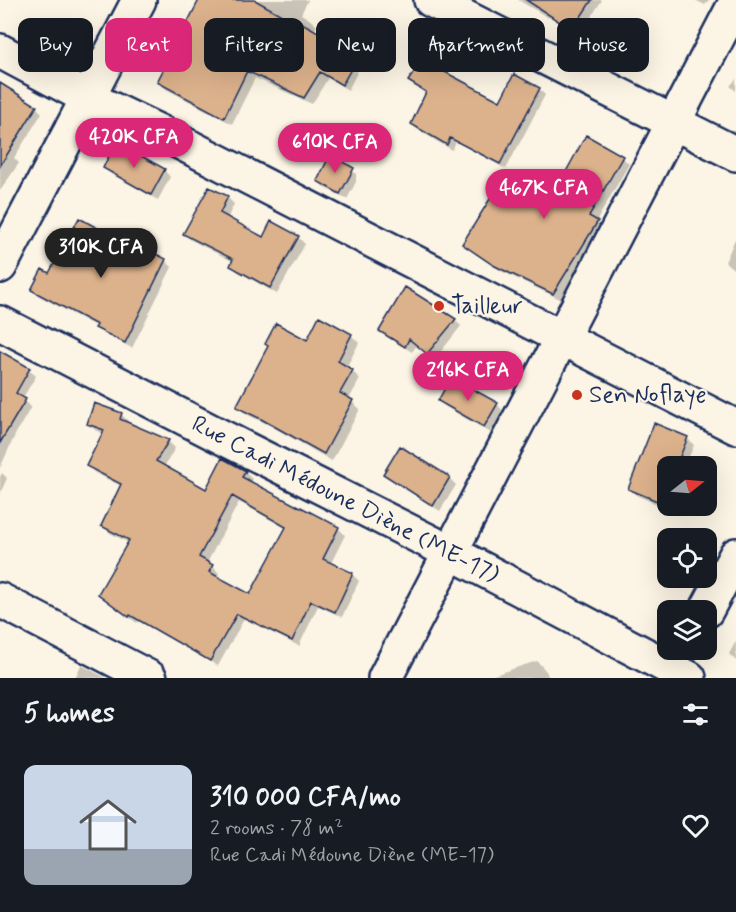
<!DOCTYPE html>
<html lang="en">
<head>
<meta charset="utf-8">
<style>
	:root { --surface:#171b24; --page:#242831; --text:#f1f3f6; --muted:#9ea1a6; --accent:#db2777 }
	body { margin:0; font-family:Mynerve,sans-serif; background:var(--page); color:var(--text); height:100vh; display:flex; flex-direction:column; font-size:22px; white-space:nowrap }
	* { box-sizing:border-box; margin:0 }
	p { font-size:20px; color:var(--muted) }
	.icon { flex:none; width:33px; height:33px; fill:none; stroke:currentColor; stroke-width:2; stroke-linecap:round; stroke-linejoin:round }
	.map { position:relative; height:678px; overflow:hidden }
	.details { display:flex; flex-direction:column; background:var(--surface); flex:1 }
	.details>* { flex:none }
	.top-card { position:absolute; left:18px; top:18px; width:700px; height:54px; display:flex; gap:12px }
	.needle { width:39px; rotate:73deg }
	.tools { position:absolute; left:657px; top:456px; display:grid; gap:12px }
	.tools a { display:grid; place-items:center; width:60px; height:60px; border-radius:12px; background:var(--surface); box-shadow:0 6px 24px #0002; font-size:30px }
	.price { position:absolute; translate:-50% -51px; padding:0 14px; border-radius:21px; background:var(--accent); color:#fff; font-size:20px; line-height:39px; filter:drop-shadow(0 2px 3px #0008) }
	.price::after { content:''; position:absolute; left:50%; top:36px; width:18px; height:14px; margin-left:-9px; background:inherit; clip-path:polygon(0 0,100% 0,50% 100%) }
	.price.selected { background:#222; color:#fff }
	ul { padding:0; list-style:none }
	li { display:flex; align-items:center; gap:18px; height:150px; padding:0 24px }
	li span { display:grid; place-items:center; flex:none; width:168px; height:120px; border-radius:12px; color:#555 }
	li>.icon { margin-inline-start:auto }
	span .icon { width:72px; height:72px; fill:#fffc; stroke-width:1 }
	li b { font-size:26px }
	h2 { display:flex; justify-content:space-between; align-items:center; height:72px; padding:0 24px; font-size:26px }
	.pill { padding:0 21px; border-radius:12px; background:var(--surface); box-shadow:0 6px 24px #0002; font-size:21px; line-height:54px }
	.pill.selected { background:var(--accent); color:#fff }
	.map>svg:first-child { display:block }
	.shadow { fill:#0003; fill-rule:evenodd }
	.building { fill:#dcb28c; stroke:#1b2f5e; stroke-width:1.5; fill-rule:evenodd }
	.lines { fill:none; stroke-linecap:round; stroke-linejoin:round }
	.street-casing { stroke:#1b2f5e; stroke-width:38 }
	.street { stroke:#fcf5e5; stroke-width:33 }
	.poi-dot { fill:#c8321e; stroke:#fcf5e5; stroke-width:2 }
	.labels { text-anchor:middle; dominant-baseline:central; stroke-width:4.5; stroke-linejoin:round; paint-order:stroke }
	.poi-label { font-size:24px; fill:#1b2f5e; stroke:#fcf5e5; text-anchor:start }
	.street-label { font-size:24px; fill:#1b2f5e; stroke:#fcf5e5 }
</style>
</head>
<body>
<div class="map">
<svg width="736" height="678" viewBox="0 0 736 678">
	<rect width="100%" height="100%" fill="#fcf5e5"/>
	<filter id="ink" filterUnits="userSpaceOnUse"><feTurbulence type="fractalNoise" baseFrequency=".0167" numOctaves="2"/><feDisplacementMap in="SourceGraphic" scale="12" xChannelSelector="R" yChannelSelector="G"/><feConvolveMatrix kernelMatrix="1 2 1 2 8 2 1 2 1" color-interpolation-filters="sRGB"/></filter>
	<g filter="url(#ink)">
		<path class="shadow" d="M198,0h110l-7,14 8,5 8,7 -3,5 7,4 8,8 -1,1 25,15 7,8 -12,23 -20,-12 -16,26 -57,-26 -23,46 -66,-35 -8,-8 42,-79z
			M518,0h84l-23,36 -29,-19 -1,1z
			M695,0h14l-4,5z
			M736,79v12l-6,-5z
			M410,81l91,22 38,-14 6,6 -39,74 -50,-27 -4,8 -34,-20 -6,-6 15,-30 -11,-7z
			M0,85l36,22 6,6 -28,45 5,5 -19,28z
			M622,157l7,7 -33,58 7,7 -43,70 -59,-28 -31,-21 -7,-6 87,-41z
			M104,167l60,3 6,7 -12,23 -47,-26z
			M349,167l7,7v8l-9,17 -22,-11 -7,-7z
			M227,197l7,7 -7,15 36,20 35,-2 7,7 -28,50 -39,-22 -6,-6 2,-4 -43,-22 -6,-7z
			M735,239h1v31l-4,-2 -7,-6z
			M165,260l7,7 -40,81 -28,-14 -7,-7 -58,-31 -6,-6 16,-15z
			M455,320l6,6 -26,33 -18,-14 -5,7 -25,-15 -6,-7z
			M351,335l8,8 -13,25 6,3 8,8 -11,20 11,10 -28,52 -61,-35 -25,-12 -8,-8 69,-64z
			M0,368l29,2 7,6 -14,23 9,8 -15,26 -16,35z
			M440,401l57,3 6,7 -12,22 -45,-26z
			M121,414l7,7 -1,2 41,18 7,7 -11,19 42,24 39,-19 7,7 -2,3 88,46 7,7 -14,28 21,11 7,7 -17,36 -24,-11 -19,40 -55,-27 -26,47 -80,-45 -1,2 -30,-22 -7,-7 29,-51 -19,-10 -7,-7 18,-40 -26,-13 -7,-7 16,-32 -9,-4 -6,-7zM239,502l48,27 -36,67 -34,-18 2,-5 -7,-7 -5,-3z
			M687,438l7,7 -9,21h-17v40h1l-1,3 -32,-14 -6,-6z
			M401,448l48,30 7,7 -16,26 -48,-31 -7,-6z
			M2,473l5,5 -7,16v-17z
			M736,641v20l-7,-7z
			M537,661l9,10 3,7h-64z
			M81,665l25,13h-31z"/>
		<path class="building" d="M199,0h56l37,21 1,-3 29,16 -2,4 36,22 -14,25 -22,-13 -16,26 -57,-27 -23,47 -67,-36z
			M526,0h66l-20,30z
			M422,60l78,41 14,-27 26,14 -40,76 -50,-26 -3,7 -36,-21 15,-32 -18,-11z
			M0,83l37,23 -37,60z
			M586,135l37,21 -34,60 9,5 -45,73 -60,-29 -31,-21 44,-71 44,28z
			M116,142l49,27 -14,26 -48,-27z
			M330,155l24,13 -14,26 -23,-13z
			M209,187l19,9 -8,17 43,24 8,-16 28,15 -29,52 -40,-22 3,-7 -50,-25z
			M79,218l57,31 2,-4 28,14 -41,84 -30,-15 2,-3 -66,-35 11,-21 7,4z
			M405,287l51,32 -29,35 -18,-15 -4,8 -26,-16z
			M319,316l33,18 -14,27 15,9 -13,23 13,7 -29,54 -63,-35 -25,-12 32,-61 -3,-2 11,-21 31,17z
			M0,351l30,17 -14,25 10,6 -26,44z
			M451,377l47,26 -14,24 -46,-26z
			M94,403l28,10 -2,6 49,21 -13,21 50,28 16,-31 24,13 -4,6 55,29v-1l42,22 -16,32 30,14 -18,39 -24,-11 -19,40 -55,-27 -27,47 -80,-46 -1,2 -31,-23 31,-54 -28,-14 20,-42 -35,-18 18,-36 -17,-6zM232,496l54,31 -36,67 -41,-22 4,-7 -14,-8z
			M654,423l34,14 -12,29h-8v22l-6,15 -34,-14z
			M400,446l50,31 -17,29 -50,-32z"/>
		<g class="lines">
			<defs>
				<path id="street" d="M431,0l305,154
					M0,51l88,47 82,39 566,290
					M0,266l139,-266
					M0,323l214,110 236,119 239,126
					M0,600l150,78
					M706,611l30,-56
					M385,678l351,-676"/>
			</defs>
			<use href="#street" class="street-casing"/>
			<use href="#street" class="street"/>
		</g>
	</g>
	<g class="poi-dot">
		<circle cx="439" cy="306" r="6"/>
		<circle cx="577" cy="395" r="6"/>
	</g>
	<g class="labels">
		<g class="poi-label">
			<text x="451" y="306">Tailleur</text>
			<text x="589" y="395">Sen Noflaye</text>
		</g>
		<g class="street-label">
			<text transform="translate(345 500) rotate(27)">Rue Cadi Médoune Diène (ME-17)</text>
		</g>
	</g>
</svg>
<div class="tools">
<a><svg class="needle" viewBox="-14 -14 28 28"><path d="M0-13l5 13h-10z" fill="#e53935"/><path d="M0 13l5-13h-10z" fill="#9ea1a6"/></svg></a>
<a><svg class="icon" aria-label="locate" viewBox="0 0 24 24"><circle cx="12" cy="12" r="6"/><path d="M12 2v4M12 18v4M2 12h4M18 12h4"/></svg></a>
<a><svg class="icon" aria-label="layers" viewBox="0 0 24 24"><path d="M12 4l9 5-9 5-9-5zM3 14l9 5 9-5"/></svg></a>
</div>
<b class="price" style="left:134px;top:169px">420K CFA</b>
<b class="price" style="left:335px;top:174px">610K CFA</b>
<b class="price" style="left:544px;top:220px">467K CFA</b>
<b class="price selected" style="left:101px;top:279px">310K CFA</b>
<b class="price" style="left:468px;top:402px">216K CFA</b>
<div class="top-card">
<a class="pill">Buy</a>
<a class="pill selected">Rent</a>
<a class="pill">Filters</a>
<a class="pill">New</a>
<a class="pill">Apartment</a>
<a class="pill">House</a>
</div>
</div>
<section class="details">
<h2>5 homes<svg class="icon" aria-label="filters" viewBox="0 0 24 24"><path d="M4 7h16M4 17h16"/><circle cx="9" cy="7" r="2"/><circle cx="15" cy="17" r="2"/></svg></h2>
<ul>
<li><span style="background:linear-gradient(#c9d6e8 70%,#9aa5b1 0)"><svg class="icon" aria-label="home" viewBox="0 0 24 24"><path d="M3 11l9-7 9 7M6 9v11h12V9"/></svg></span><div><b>310 000 CFA/mo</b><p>2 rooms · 78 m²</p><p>Rue Cadi Médoune Diène (ME-17)</p></div><svg class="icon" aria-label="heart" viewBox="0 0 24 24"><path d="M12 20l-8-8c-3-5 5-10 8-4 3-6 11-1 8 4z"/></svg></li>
</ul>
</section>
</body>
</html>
